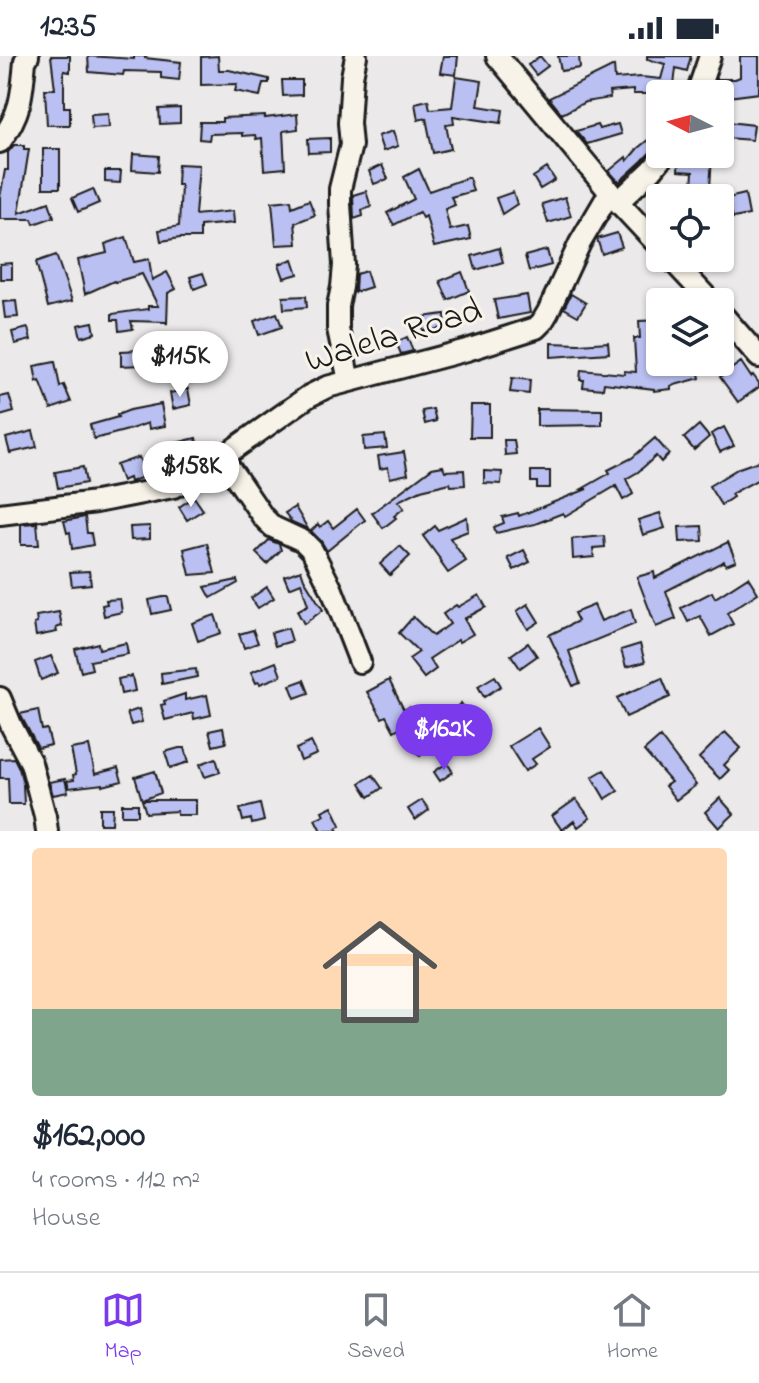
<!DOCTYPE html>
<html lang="en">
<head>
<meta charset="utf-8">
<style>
	:root { --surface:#fff; --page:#f6f6f7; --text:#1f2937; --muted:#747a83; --line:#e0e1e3; --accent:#7c3aed }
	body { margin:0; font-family:"Indie Flower",sans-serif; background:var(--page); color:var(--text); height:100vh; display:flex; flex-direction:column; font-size:30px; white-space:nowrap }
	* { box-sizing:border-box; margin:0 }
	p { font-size:26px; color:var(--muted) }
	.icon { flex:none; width:44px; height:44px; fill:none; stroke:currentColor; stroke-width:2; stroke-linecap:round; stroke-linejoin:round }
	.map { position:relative; height:775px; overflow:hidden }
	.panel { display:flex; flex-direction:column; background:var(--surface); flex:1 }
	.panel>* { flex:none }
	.needle { width:52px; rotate:276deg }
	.controls { position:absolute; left:646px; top:24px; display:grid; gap:16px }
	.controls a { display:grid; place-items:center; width:88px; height:88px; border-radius:8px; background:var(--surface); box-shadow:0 2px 6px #0004; font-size:40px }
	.price { position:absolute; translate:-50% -68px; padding:0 18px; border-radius:28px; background:#fff; color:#222; font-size:26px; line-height:52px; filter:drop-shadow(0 2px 4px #0008) }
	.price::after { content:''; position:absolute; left:50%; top:48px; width:24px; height:18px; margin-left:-12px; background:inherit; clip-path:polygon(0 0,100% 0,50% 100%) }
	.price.current { background:var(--accent); color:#fff }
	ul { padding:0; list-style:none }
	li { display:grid; align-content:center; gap:16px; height:424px; padding:0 32px }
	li+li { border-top:2px solid var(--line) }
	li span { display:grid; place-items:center; height:248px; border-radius:8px; color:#555 }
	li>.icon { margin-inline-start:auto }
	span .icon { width:144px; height:144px; fill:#fffc; stroke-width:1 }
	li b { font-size:34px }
	.status { display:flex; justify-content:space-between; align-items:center; height:56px; padding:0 40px; background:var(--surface); direction:ltr }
	.status svg { height:22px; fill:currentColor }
	.menu { display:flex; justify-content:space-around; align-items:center; height:112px; border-top:2px solid var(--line); background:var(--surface); font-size:22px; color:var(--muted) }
	.menu a { display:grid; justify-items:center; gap:4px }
	.menu .current { color:var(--accent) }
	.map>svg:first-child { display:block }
	.building { fill:#bac0f1; stroke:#1c1c1c; stroke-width:2 }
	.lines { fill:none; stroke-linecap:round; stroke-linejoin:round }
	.minor-casing { stroke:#1c1c1c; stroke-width:26 }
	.minor { stroke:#f7f3e8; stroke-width:20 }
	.labels { text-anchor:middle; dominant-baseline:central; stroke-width:6; stroke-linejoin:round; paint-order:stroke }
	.street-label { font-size:36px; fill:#1c1c1c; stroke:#f7f3e8 }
</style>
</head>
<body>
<div class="status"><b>12:35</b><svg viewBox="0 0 49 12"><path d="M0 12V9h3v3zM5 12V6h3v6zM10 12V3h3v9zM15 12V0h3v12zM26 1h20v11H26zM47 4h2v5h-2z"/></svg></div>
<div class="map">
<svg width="759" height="775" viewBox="0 0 759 775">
	<rect width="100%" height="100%" fill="#ebe9ea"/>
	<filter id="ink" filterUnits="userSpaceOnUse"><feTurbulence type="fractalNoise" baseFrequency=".0125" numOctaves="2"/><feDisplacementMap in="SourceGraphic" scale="16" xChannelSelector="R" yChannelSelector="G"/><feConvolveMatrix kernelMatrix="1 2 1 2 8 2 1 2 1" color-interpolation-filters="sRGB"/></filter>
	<g filter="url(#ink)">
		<path class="building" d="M51,0h19v16l-6,-1v36h6v18h-23l-2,-36h10z
			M88,0l46,3v-3h11v2l36,4 -2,18 -18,-2v-6l-37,-1 -1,4 -34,-3z
			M218,0l1,14h10l40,9v4h-6l-3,13 -25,-5 2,-7 -36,1v-28z
			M443,0h15l-2,19 -16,-2z
			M540,0l8,10 -12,9 -8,-10z
			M558,0h21l1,12 -19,3z
			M647,0h44l-4,15 -11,-3 -3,26h-40v-4l-24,2 1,6 -25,4 -23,12 -13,-16 65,-32 1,13 26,-2 20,2 4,-15 -18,-5z
			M740,0h19v37l-39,5v-4h-9l5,-15h19l5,-2z
			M456,21l26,4 -4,25 25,4 -2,13 -48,-7 1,8 -8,1 5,24 -18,4 -7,-35 -8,2 -3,-17 13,-3 2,9 22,-2z
			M282,24h20v15l-19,1z
			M180,52v15l-20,1 -1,-15z
			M108,57l1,14 -17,1 -1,-14z
			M297,58l1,15 -15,2 2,37 -21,2 -2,-32 -6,1 -1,-4 -13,1v-3l-32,1 -1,6 -10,-1 1,-17h22v-4l43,-2v2z
			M728,66l26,3 -2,15 -26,-2z
			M618,68l3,10 -34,10 -11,-13 21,-6 2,4z
			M660,74v12l-18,19 -23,21 -10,-11 17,-14 1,4 11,-13z
			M393,75l5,15 -15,5 -5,-15z
			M330,82v14l-21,1 -1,-14z
			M14,89h10v4h5l-10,64 30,-11 5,15 -20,7 -2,-5h-32v-21l5,-28h3v-18z
			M43,93h17v39h-17z
			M133,98l26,2 -1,16 -26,-2z
			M679,98l33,2 -2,32 -18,-1 1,-15 -15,-1z
			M178,108l21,1 -4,50 38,-4 1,12 -34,3v12h-20l-19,3 -2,-11 20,-4 2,-41h-4z
			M382,109l6,14 -14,5 -5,-13z
			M547,112l8,12 -15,9 -7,-12z
			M419,113l10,22 40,-14 4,14 -22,6 4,8 -10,4 5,21 18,-4 3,13 -37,8 -8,-31 -4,2 -3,-6 -25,13 -7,-12 27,-14 -10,-22z
			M105,115h16l-1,12 -15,-1z
			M93,133l6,14 -21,9 -6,-14z
			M366,135l5,16 -9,3 1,6 -9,3 -1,-24z
			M513,136l4,12 -15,10 -6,-16z
			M745,138l4,21 -16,3 -5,-20z
			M565,141l6,19 -23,7 -6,-19z
			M291,144l1,7 17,-7 6,15 -20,8 2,21 -21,1 -4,-43z
			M617,177l5,14 -20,7 -5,-15z
			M126,181l8,25 15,-3 3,21 15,-8 9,17 -8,4 -1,31 -1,-2 -35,-1 2,8 -14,2 -1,-11h-6v-6l36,-5v-3h10l-16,-32 -27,8 -1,-1 -29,13 -7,-34 29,-7 -2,-9z
			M499,192l4,14 -27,8 -4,-14z
			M547,194l4,15 -22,6 -4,-15z
			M56,199l16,46 -24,6 -12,-45z
			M293,203l5,15 -14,4 -5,-14z
			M12,207v16h-12v-15z
			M366,215l5,16 -16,5 1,-18z
			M462,216l7,19 -21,9 -8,-19z
			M203,217l4,11 -13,5 -4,-12z
			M571,238l15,9 -8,13 -14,-8z
			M527,239l3,18 -32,6 -4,-19z
			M306,240l1,11 -23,2 -1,-12z
			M16,245l2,16 -13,1 -2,-16z
			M277,257l5,14 -23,8 -5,-14z
			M445,258l1,14 -23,3 -1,-14z
			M660,264v54l37,-10 3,14 -29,8v3l-17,2v-2l-50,-6 -1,6 -20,-2 1,-7h-4l1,-10 43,4v-3l12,1 -2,-34h6l-1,-17z
			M93,266l2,11 -14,4 -3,-12z
			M28,272l3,12 -16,4 -3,-12z
			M407,281l6,14 -12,3 -5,-12z
			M608,286l1,11 -58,4v-14l28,1z
			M141,294l1,15 -21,1v-15z
			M55,306l5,25 4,-2 7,17 -20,7 -11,-28 -3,1 -3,-16z
			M741,306l10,15 2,-2 6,8v4l-21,15 -18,-25z
			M512,322l18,2 -1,14 -19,-2z
			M188,333l3,16 -18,4 -3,-16z
			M9,339l5,17 -14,4v-19z
			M161,348l4,22 -16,3 -1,-6 -20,7 -34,9 -4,-14 28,-8 -1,-2 13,-5z
			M471,349h19v32h-20z
			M433,353l3,12 -11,3 -3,-13z
			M537,353l65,1v15l-65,1z
			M699,369l10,12 -15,13 -10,-12z
			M724,371l10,19 -14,6 -9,-18z
			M33,375l4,16 -27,6 -4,-15z
			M385,379l2,13 -23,2 -1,-13z
			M196,382l3,13 -20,5 -3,-13z
			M655,382l14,16 -8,8 -5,-6 -18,16 -12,7 7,15 -10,6 -7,-14 -51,30 -2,-3 -28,11 -39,9 -2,-6 10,-4 -2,-6 16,-4 1,3 68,-27h-5l28,-16 -2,-3 24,-12z
			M504,384h10l2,14 -11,1z
			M404,396l4,22 -18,4 -2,-11 -8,2 -2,-13z
			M139,401l7,19 -16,6 -1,-4 -7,3 -6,-16z
			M172,403l4,12 -18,6 -4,-12z
			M759,405v18l-28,15 2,3 -12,8 -12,-19 30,-18z
			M443,410l2,5 19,-1 1,15 -14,1 -1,-3 -29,7 -23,11 6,7 -10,8 2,2 -13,10 -11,-15 60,-45z
			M83,411l3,16 -28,5 -3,-16z
			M484,415l18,1 -1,12 -17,-1z
			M531,415h19v17h-13v-6h-6z
			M194,441l9,13 -16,10 -8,-13z
			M295,451l13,22 -16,-7 -7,-9z
			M357,453l8,11 -38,31 -6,-10 -10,-10 7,-7 2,3 8,-6 5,7z
			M660,457l5,15 -22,7 -5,-15z
			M85,461l2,16h4l2,12 -21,4 -2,-17 -3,1 -3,-12z
			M467,461l1,14 -18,7 16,23 -18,12 -7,-10 1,-1 -19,-26 12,-10 3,4z
			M37,467l2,22h-18v-21z
			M150,470v13l-19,1 -1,-13z
			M702,470l1,15 -23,1 -1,-15z
			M604,480l1,11 -12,1 1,9 -21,2 -1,-20z
			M269,484l10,4 2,6 -14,14 -11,-11z
			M728,486l8,19 -10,4 -2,-4 -58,30 10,28 -20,8 -19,-50 17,-5 1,6z
			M207,487l8,30 -25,2 -6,-26z
			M400,490l10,10 -20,19 -10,-11z
			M524,494l6,12 -16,8 -6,-12z
			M301,514l3,9 19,31 -19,14 -7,-13 11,-6 -7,-22 -12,5 -5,-12z
			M89,515l2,13 -19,2 -2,-14z
			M748,521l10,16 -31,20 6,11 -22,12 -11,-20 -12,6 -7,-14 31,-16 3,6z
			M237,524l1,3 -27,15 -6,-11z
			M267,531l7,11 -16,10 -7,-10z
			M479,539l7,12 -22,12 9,15 -14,8 -1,-2 -29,19 7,10 -12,9 -15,-19 10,-7 -20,-19 14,-16 20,19 17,-12 -7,-10 13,-9 2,2z
			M163,541h5l3,13 -19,4 -3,-14z
			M120,543l2,13 -18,4 -2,-11 5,-1 -1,-4z
			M528,548l11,18 -11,7 -11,-18z
			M594,549l7,16 30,-12 4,15 -66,27 11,32 -7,3 -24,-51 29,-14 -4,-8z
			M59,556l3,14 -6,2 1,4 -21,4 -2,-12 3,-1 -1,-7z
			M215,559l6,18 -23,8 -6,-18z
			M288,572l4,13 -17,5 -4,-13z
			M253,574l5,13 -14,5 -5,-14z
			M98,587l1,6 27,-6 2,11 -38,7 2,8 -11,3 -6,-23z
			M528,587l9,13 -17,12 -9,-13z
			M640,588l5,18 -19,5 -5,-17z
			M51,600l7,17 -17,7 -6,-18z
			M276,606l5,14 -21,8 -1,-2 -3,1 -5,-11z
			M196,613l1,8 -35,7 -1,-11z
			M132,620l3,15 -14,3 -3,-15z
			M495,620l6,10 -17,11 -6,-11z
			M662,622l8,19 -44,20 -9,-19z
			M304,624l5,13 -14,5 -5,-13z
			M389,624l15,30 5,-3 6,11 -21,13 -8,-15 -4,2 -15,-26z
			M185,638v6l22,-5 4,20 -17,4 -1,-6 -28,7 -4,-15 4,-1 -1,-3z
			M461,647l9,14 -17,12 -8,-12z
			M139,653l3,13 -11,3 -4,-12z
			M38,654l4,20 5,-1 4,16 -13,3 -18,-34z
			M223,672l3,15 -13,3 -4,-15z
			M538,672l12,19 -18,12 4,5 -11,7 -16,-25z
			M725,676l16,16 -17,17 5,5 -9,9 -21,-21z
			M423,680l9,10 -12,10 -8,-9z
			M660,681l36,48 -20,15 -11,-14 6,-4 -27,-31z
			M311,686l6,12 -16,7 -5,-12z
			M89,690l6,28 23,-6 4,13 -19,5v-2l-34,4 -2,-7 7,-1 -1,-5 3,-1 -5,-25z
			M179,692h6l4,14 -19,6 -5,-16z
			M14,702l5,10 4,16 1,20h-15l-1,-26h-8v-19z
			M216,702l4,14 -15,5 -5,-13z
			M447,707l6,9 -13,9 -6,-9z
			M604,714l14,21 -13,8 -13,-22z
			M155,715l6,22 -19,7 -7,-23z
			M373,719l9,13 -13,9 -9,-14z
			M65,723l3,13 -15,3 -4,-13z
			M720,742l14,16 -15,14 -14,-16z
			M576,743l14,19 -12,9 -4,-6 -12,9 -10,-14z
			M142,744h54v15h-19v-4l-31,2z
			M422,744l7,10 -14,10 -7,-11z
			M122,748h16v11h-16z
			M260,748l4,17 -12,3 -1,-5 -8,2 -3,-12z
			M332,750l9,19 -5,3 2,3h-17l-6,-12 9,-4 -2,-4z
			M100,752h13l-1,16h-12z"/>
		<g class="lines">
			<defs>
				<path id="minor" d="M497,0l121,146 42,45
					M697,38l13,-38
					M0,86c21,-29 22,-46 25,-81l3,-5
					M618,146l34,-32 13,-16
					M670,202l41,44
					M720,256l39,45
					M349,325l-11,-52v-23l4,-19 2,-22 -4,-61v-15l11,-44 -2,-22 3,-46 4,-21
					M222,401l41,60 10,10 30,14 9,9 20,40 28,72
					M0,458l96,-12 77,-15 24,-12 112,-79 18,-9 140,-37 69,-22 6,-6 6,-10 32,-69 30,-51
					M0,642l12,29 19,36 14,53 2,15"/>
			</defs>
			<use href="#minor" class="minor-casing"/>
			<use href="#minor" class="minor"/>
		</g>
	</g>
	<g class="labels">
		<g class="street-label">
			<text transform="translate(394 281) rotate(-17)">Walela Road</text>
		</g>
	</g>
</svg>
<div class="controls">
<a><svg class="needle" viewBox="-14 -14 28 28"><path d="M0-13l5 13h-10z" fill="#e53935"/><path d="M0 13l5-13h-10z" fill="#747a83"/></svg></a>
<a><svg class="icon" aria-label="locate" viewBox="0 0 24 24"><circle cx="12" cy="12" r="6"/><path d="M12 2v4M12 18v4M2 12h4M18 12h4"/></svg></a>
<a><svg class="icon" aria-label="layers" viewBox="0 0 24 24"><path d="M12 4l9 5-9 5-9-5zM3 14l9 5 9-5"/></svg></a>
</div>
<b class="price" style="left:180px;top:343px">$115K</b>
<b class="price" style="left:191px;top:453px">$158K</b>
<b class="price current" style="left:444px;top:716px">$162K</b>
</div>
<section class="panel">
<ul>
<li><span style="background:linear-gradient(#ffd9b3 65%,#7fa58c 0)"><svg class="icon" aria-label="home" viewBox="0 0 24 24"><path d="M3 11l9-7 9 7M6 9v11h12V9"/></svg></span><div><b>$162,000</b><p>4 rooms · 112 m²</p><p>House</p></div></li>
</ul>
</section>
<nav class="menu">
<a class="current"><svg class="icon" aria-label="map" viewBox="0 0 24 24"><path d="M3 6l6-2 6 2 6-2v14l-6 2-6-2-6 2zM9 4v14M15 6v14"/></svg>Map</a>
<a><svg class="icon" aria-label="saved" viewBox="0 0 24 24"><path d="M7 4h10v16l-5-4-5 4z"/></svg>Saved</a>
<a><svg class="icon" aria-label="home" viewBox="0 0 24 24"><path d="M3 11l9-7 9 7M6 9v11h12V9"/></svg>Home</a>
</nav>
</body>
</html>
